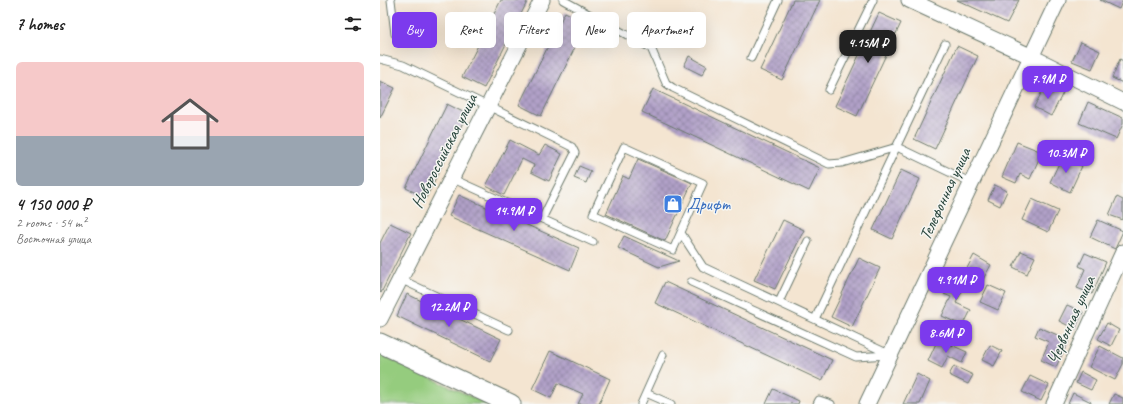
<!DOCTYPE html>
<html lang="en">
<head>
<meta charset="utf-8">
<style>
	:root { --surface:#fff; --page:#f6f6f6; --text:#222; --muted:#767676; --line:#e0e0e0; --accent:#7c3aed }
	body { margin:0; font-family:Caveat,sans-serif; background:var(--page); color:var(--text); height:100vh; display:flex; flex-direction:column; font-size:15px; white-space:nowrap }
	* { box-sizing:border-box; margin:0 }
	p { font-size:13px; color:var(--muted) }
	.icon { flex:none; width:22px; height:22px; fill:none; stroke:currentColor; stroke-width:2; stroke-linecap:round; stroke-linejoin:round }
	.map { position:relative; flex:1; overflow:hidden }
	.panel { display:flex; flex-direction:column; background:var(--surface); width:380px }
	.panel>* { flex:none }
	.top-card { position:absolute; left:12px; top:12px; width:380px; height:36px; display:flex; gap:8px }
	.price { position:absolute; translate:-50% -34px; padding:0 9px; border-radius:8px; background:var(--accent); color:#fff; font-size:13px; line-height:26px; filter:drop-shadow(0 1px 2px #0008) }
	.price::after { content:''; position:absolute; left:50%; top:24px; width:12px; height:9px; margin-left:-6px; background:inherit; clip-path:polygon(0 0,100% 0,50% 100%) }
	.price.current { background:#222; color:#fff }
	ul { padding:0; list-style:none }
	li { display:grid; align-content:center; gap:8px; height:212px; padding:0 16px }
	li+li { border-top:1px solid var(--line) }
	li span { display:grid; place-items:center; height:124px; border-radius:6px; color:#555 }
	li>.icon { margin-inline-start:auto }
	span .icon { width:72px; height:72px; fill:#fffc; stroke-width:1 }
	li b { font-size:17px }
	h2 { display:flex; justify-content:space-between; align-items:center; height:48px; padding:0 16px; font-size:17px }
	.pill { padding:0 14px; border-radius:6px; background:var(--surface); box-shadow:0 4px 16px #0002; font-size:14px; line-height:36px }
	.pill.current { background:var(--accent); color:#fff }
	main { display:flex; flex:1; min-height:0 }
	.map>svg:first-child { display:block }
	.park { fill:#95cc7e; stroke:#5a8459 }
	.building { fill:url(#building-cross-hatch) }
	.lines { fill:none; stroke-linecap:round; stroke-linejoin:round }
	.service-casing { stroke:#6a786b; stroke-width:9 }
	.minor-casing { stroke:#6a786b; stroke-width:17 }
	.tertiary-casing { stroke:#6a786b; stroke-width:21 }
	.service { stroke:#fff; stroke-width:7 }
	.minor { stroke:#fff; stroke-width:15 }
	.tertiary { stroke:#fff; stroke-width:19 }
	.labels { text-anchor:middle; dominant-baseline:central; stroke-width:3; stroke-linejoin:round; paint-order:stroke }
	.street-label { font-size:17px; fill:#1f3d34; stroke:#f6f6f2 }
	.shop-label { font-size:17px; fill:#366cbe; stroke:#f6f6f2; text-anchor:start }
</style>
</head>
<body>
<main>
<section class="panel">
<h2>7 homes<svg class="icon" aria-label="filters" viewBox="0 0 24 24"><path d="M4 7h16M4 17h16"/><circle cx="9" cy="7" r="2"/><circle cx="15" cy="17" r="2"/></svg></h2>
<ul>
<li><span style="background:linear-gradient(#f6c9c9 60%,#9aa5b1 0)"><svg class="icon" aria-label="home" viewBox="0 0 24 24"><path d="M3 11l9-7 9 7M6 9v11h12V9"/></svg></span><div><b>4 150 000 ₽</b><p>2 rooms · 54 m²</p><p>Восточная улица</p></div></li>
</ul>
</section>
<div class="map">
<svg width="743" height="404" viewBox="0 0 743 404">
	<defs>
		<pattern id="building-cross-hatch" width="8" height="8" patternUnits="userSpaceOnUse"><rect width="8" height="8" fill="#b1a0c8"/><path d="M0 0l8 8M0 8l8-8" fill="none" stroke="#8f84a3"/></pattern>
	</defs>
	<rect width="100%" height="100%" fill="#f6f6f2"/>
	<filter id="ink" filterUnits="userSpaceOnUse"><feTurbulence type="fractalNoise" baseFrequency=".025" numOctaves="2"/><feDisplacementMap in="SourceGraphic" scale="8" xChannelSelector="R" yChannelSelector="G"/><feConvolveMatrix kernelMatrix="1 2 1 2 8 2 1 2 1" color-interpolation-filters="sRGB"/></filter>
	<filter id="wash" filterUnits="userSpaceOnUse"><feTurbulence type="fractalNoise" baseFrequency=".012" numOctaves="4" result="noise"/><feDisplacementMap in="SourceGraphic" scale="16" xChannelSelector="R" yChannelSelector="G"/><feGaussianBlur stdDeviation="0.9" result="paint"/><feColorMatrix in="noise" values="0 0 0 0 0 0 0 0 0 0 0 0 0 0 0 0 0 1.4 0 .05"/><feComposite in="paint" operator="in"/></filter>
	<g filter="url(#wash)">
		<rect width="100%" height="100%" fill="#f4e5d1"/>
		<path class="park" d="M0,354l107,50h-107z"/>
		<g id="blocks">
			<path class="building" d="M121,0h27l-44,88 -22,-11z
				M413,0h27l-38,80 -22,-10z
				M577,0h62l-12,23z
				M720,0h23l-4,9z
				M185,12l22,11 -46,93 -22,-11z
				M499,13l22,10 -44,93 -22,-10z
				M701,42l19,9 -8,18 -20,-8z
				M577,46l21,10 -43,93 -21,-10z
				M309,56l18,10 -5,9 -18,-9z
				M740,59l3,2v22l-11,-5z
				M0,81l15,7 -15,30z
				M666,84l17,9 -12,23 -17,-9z
				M273,89l167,79 -11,23 -167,-79z
				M708,102l35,16v6l-7,15 -37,-16z
				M67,104l20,10 -41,84 -20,-10z
				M130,140l29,15 6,-10 17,9 -13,27 -18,-9 3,-7 -12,-6 -18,36 -18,-9z
				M637,142l25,10 -12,27 -10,-5 -4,9 -14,-6z
				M682,157l20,9 -12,26 -20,-10z
				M258,159l54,24 -27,58 -59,-27 17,-38 6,3z
				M199,166l12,5 -5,12 -12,-5z
				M521,170l19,9 -28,60 -19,-9z
				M615,185l12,6 -7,15 -12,-6z
				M79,195l120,53 -9,22 -121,-54z
				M737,197l6,3v20l-14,-5z
				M652,199l26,12 -10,21 -26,-12z
				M403,220l21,10 -29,59 -21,-9z
				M718,220l25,11 -8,18 -25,-12z
				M10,223l21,10 -30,60 -1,-1v-49z
				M244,236l55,25 -20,6 -41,-19z
				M641,251l14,6 -8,17 -14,-7z
				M705,253l21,9 -14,32 -15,-6 8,-19 -6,-3z
				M594,255l17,10 -9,16 -17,-9z
				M479,258l21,10 -28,59 -21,-10z
				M575,273l13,6 -12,24 15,7 -8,16 -21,-10 9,-19 -7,-3z
				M285,282l167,78 -10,21 -167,-78z
				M608,285l18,8 -8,17 -18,-8z
				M27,294l94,45 -11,22 -93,-45z
				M687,305l16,7 -8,17 -16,-8z
				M727,323l12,7 -8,16 -13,-7z
				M659,327l30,13 -13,27 -15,-7 8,-18 -14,-6z
				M558,339l29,13 -5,11 -14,-7 -6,12 -14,-7z
				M610,345l12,6 -8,15 -12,-6z
				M720,346l23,12v6l-8,16 -26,-13z
				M170,351l60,28 -11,25h-21l5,-10 -25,-11 -7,15 -19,-9z
				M574,366l19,9 -5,9 -19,-9z
				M701,372l15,8 -5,10 -15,-7z
				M537,374l13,7 -10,23h-17z
				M650,376l19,9 -8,16 -19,-9z
				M393,389l26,12 -1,3h-32z
				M693,393l18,9 -1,2h-22z
				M734,394l9,4v6h-14z"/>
		</g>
	</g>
	<g filter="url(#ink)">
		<use href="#blocks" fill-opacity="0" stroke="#6a786b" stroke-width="1"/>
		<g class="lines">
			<defs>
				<path id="service" d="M11,0l4,34
					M183,0l88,48 15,35 7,5 156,76 13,-1 55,-16 75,36
					M371,58l27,-58
					M0,59l23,6 85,41 84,41 3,6 -33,66
					M449,90l44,-90
					M244,147l79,36 -30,67 -80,-36z
					M71,178l142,64
					M301,233l22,34 188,88
					M20,279l109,51
					M311,282l165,75 32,-2
					M399,302l29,-61
					M435,319l130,-275
					M266,393l25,11
					M261,404l22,-49
					M437,404l2,-4 12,4"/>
				<path id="minor" d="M529,0l121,56 93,46
					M0,319l162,-319
					M487,404l191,-404
					M674,404l69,-152"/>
				<path id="tertiary" d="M0,343l131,61"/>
			</defs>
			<use href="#service" class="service-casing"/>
			<use href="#minor" class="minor-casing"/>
			<use href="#tertiary" class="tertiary-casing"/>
			<use href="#service" class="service"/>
			<use href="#minor" class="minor"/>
			<use href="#tertiary" class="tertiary"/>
		</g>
	</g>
	<defs>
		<symbol id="shop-square" viewBox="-11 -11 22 22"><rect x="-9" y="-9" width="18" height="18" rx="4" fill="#3f7fe0" stroke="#f6f6f2"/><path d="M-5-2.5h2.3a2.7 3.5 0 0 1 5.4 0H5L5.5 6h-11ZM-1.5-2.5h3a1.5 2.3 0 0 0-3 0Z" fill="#fff"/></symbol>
	</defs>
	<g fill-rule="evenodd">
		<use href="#shop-square" x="282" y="193" width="22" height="22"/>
	</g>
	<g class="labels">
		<g class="street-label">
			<text transform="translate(64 151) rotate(-63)">Новороссийская улица</text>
			<text transform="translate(565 194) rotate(-65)">Телефонная улица</text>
			<text transform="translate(691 320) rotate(-66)">Червонная улица</text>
		</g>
		<g class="shop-label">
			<text x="307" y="204">Дрифт</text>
		</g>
	</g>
</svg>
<b class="price current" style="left:488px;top:64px">4.15M ₽</b>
<b class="price" style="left:668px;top:100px">7.9M ₽</b>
<b class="price" style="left:686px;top:174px">10.3M ₽</b>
<b class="price" style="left:134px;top:232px">14.9M ₽</b>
<b class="price" style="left:576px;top:301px">4.91M ₽</b>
<b class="price" style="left:69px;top:328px">12.2M ₽</b>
<b class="price" style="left:566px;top:354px">8.6M ₽</b>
<div class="top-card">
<a class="pill current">Buy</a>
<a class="pill">Rent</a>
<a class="pill">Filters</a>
<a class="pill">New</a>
<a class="pill">Apartment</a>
</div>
</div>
</main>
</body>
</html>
